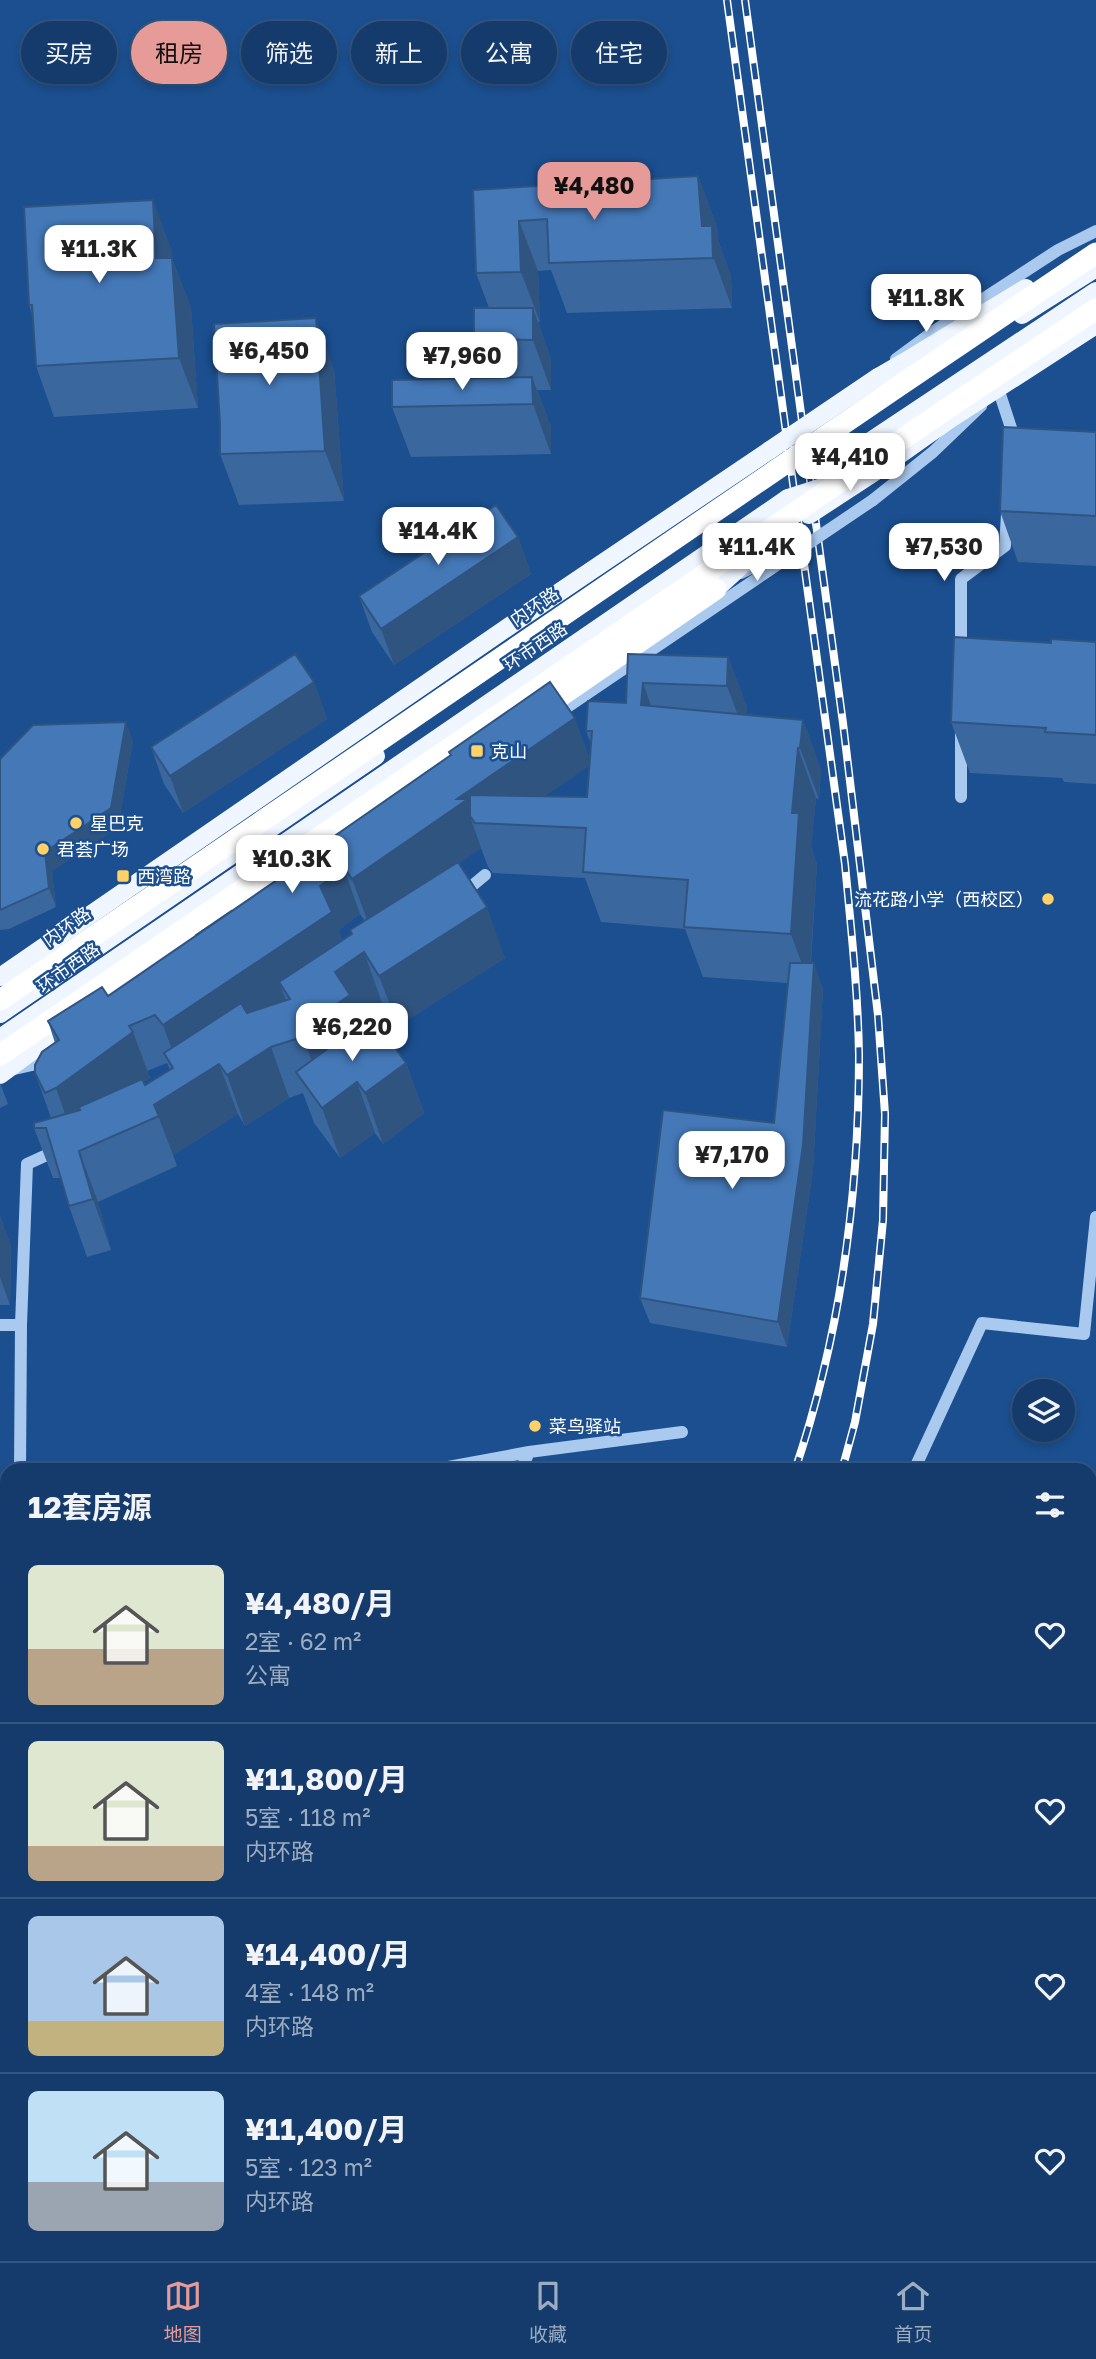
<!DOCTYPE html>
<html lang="zh">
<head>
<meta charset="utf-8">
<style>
	:root { --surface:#143b6b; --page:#1d4271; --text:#f1f3f6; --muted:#9dadc1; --line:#33557e; --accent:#e69b98 }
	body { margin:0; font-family:"Golos Text","Noto Sans SC",sans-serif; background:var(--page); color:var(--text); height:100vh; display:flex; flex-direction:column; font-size:26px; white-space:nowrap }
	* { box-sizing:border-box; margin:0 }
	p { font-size:23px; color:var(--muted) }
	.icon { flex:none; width:38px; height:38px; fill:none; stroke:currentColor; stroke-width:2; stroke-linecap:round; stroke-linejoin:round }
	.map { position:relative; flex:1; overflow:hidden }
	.side { position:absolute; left:0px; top:1463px; width:1097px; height:798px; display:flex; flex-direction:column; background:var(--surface); border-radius:21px 21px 0 0; box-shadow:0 4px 10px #0003,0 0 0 2px var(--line) }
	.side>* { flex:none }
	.top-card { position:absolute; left:21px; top:21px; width:700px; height:63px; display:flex; gap:14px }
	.buttons { position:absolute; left:1012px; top:1379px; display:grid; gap:14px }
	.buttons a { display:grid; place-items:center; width:63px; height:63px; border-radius:50%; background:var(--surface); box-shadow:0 4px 10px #0003,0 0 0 2px var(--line); font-size:35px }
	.price { position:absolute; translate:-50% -60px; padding:0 16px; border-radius:14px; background:#fff; color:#222; font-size:23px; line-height:46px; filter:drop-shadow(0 2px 4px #0008) }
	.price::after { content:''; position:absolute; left:50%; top:42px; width:21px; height:16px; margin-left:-10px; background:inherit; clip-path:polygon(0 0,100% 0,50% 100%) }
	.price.current { background:var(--accent); color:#111 }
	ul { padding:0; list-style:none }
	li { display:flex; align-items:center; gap:21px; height:175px; padding:0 28px }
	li+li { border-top:2px solid var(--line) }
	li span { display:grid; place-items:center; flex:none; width:196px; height:140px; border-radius:10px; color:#555 }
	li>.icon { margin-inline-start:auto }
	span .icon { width:84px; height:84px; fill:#fffc; stroke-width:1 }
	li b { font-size:30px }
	h2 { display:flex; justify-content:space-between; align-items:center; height:84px; padding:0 28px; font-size:30px }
	.pill { padding:0 24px; border-radius:32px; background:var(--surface); box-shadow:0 4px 10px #0003,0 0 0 2px var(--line); font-size:24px; line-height:63px }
	.pill.current { background:var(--accent); color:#111 }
	.tab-bar { display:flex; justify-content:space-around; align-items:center; height:98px; border-top:2px solid var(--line); background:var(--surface); font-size:19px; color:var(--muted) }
	.tab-bar a { display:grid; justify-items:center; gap:4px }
	.tab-bar .current { color:var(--accent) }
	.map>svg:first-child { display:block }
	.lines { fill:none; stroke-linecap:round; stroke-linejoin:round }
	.minor { stroke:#a9c9ee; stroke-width:12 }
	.major { stroke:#f0f6ff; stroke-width:18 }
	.highway { stroke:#fff; stroke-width:21 }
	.rail-casing { stroke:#fff; stroke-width:8 }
	.rail { stroke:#1b4f8f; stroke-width:5; stroke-dasharray:16; stroke-linecap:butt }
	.minor-bridge { stroke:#a9c9ee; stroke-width:12 }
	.major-bridge { stroke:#f0f6ff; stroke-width:18 }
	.highway-bridge { stroke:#fff; stroke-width:21 }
	.wall { fill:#3a679d; fill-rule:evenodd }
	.shaded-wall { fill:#305480 }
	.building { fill:#4478b7; stroke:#305480; stroke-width:2 }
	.poi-dot { fill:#ffd166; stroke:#1b4f8f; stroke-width:2.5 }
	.labels { text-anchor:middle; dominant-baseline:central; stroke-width:5; stroke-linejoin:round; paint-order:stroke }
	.street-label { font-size:18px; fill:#fff; stroke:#1b4f8f }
	.poi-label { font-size:18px; fill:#fff; stroke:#1b4f8f; text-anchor:start }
</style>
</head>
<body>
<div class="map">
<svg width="1096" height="2261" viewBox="0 0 1096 2261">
	<rect width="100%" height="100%" fill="#1b4f8f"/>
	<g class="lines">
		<path class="minor" d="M896,359l38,-28 124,-81 38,-19
			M994,393l4,-5 15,46v7
			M873,500l60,-48 48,-46
			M741,573l16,-8 22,-6
			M961,653v-74l44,-33 2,-31
			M554,716l236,-160
			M961,735v62
			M461,895l24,-20
			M10,1070l22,-5 17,-7
			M0,1325h21
			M20,1470l1,-145 6,-161 33,-15
			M432,1470l97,-18 153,-20
			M521,1470l8,-18
			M914,1470l68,-147 102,11 12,-117
			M1090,1646l6,3
			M1090,1683l6,-7
			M1090,1810l6,-5
			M1090,1844l6,-6
			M1090,2092h6
			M0,2223l7,-6
			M0,2239l2,22
			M895,2254l1,7
			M1012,2254l3,3 72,4
			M665,2261l7,-7
			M695,2261l7,-7"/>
		<path class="major" d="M1022,315l74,-47
			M911,358l115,-70
			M878,377l33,-19 10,-3
			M869,442l227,-151
			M884,466l65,-46 147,-95
			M716,589l48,-44
			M240,906l107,-74
			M0,977l521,-359 249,-168
			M0,1014l376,-258
			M0,1038l788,-540
			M0,1075l93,-69 95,-65"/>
		<path class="highway" d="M954,404l142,-95
			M539,711l177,-122"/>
		<defs>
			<path id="rail" d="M727,0l118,864c6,64 13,127 14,191 0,141 -19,282 -64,415
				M745,0l98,723 35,292 7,99 -2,106 -10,104 -18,98 -13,48
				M378,2261l4,-7
				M423,2261l4,-7"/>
		</defs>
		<use href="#rail" class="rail-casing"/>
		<use href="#rail" class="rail"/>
		<path class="minor-bridge" d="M790,556l83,-56"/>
		<path class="major-bridge" d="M770,450l108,-73
			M839,477l30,-35
			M788,498l40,-13
			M809,515l75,-49"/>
		<path class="highway-bridge" d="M0,1000l893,-610 203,-137
			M0,1055l954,-651"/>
	</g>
	<path class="wall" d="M698,176l19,51 1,13 13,36 1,32 -165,5 -16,-43 -13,1 2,51h-2l13,37v31h-14l14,37v27l-140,3 -19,-50 96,-29 -14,-39 15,-31 -13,-35 -3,-83z
		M172,251v7l19,50 7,100 -144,9 -18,-51 -4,-52 -3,-9z
		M334,369l10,132 -105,4 -19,-51z
		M1096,432v134l-78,-4 -18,-51z
		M518,537l13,37 -137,91 -22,-33 -13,-36z
		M1096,642v142l-32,-2 -2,-4 -92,-5 -19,-51 100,-79z
		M628,654l100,3 19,50 -1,7 57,6 18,50 -2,29 -3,-1 -5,49 6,17 -6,99 12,26 -10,181 -26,177 -137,-24 -10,-25 134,-175 14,-140 -85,-6 -18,-48 -84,-7 -16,-44 -92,-5 -5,-6 -7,-19 -22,15 46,95 -107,68 -16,-23 -23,16 2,5 45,39 18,50 -41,31 -8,-11 -35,25 -26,-35 -11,-30 -14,5 -44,28 -7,-12 -65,41 4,11 -79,36 13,48 -24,7 -18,-51 -8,-28h-8l-19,-50 17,-10 -16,-45 20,-30 -7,-22 60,-25 219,-150 -1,-4 125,-86 -2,-4 141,6 1,-14 -5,-13 40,-28zM589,765l-2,32 -43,-1 26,-17zM360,914l5,7 -15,9 1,4 -9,6 -3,-10zM167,1063l3,7 -25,15 -1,-3 6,-4 -3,-7z
		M314,682l13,37 -144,94 -19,-29 -13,-37z
		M133,741l-15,86 -66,44 4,36 -47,22 -9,1v-171z
		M0,1083l8,21 -8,4z
		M0,1216l11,30 -1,59h-10z
		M7,1539v141h-7v-134z"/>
	<path class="shaded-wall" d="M698,176l19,51 1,13 13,36 1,32 -30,-82z
		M153,200l19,51 3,58 -19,-51z
		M519,221l19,50 2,51 -19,-50z
		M172,258l19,50 7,100 -19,-50z
		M533,308l18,51v31l-18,-50z
		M316,318l18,51 10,132 -19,-50z
		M532,377l19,50v27l-18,-50z
		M518,537l13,37 -137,91 -13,-36z
		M728,657l19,50 -1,30 -19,-51z
		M314,682l13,37 -144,94 -13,-37z
		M643,683l18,51 -20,-29z
		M575,718l17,46 -88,60 -34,-8 11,32 -112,77 -17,-46 105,-80z
		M803,720l18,50 -2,29 -19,-51z
		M126,722l7,19 -15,86 -66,44 4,36 -7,-19 -4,-36z
		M798,748l18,50 -5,49 6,17 -8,120 -18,-50 1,-121z
		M344,868l16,46 -21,16 10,28 -70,24 7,18 -106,71 -17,-46 157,-139z
		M487,907l18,51 -107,68 -19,-50z
		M364,952l18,51 -23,16 10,26 -48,42 -21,-58 35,-57z
		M814,963l9,26 -10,181 -26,177 -9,-25z
		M133,1032l17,46 -78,56 -16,-46z
		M271,1047l18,51 -44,28 -18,-51z
		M406,1063l18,50 -41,31 -18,-51z
		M219,1064l19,50 -65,41 -19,-50z
		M357,1082l18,51 -35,25 -18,-50z
		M79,1151l19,51 13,48 -18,-51z
		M0,1216l11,30 -1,59 -10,-28z
		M871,2254h7l1,7h-7z"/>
	<path class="building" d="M698,176l4,50h10l1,32 -164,5 -2,-44 -28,2 2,51 -45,1 -3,-83z
		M153,200l3,58h16l7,100 -143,8 -4,-61h-3l-5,-98z
		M474,308h59v32l-59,-1z
		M316,318l9,133 -105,3v-30l-6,-100z
		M532,377l1,27 -141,3v-27z
		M1003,427l93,5v84l-96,-5z
		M496,505l22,32 -137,92 -22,-33z
		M954,637l97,6v-4l45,3v93l-51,-3 1,-4 -95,-6z
		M295,654l19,28 -144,94 -19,-29z
		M628,654l100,3 -1,29 -84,-3 -2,22 162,15 -3,28h-2l-6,65h7l-8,121 -107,-7 4,-47 -105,-8 3,-44 -111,-5 -5,-7v-21l117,2 5,-66h-6l2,-30 38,2z
		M550,682l25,36 -118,81h11l-116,80 -8,-11 -24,18 12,26 -169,113 -8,-10 -26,11 4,6 -77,56 -11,5 -10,-20v-8l7,-13 17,-12 -11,-19 54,-34 6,9 220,-151 -2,-3 125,-87 -2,-3z
		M126,722l-15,86 -66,44 4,36 -49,22v-151l33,-34z
		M458,862l29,45 -108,69 -15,-24 -29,20 15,23 -50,34 2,8 -31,10 -44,28 -8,-11 -65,41 5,11 -80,35 14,48 -24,7 -23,-78h-12v-5l46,-13 -1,-3 63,-28 3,6 28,-17 -9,-15 77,-50 6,10 43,-14 -11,-17 73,-48 -2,-4z
		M790,963h24l-11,182 -25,177 -138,-24 23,-188 111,13z
		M372,1016l34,47 -41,30 -8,-11 -35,26 -26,-36z
		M7,1539v103l-7,1v-97z
		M734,2254h137l1,7h-144z"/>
	<g class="poi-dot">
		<rect x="470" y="744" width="14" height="14" rx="3.5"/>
		<circle cx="76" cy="823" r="7"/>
		<circle cx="43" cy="849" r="7"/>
		<rect x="116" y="869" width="14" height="14" rx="3.5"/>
		<circle cx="1048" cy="899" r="7"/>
		<circle cx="535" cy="1426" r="7"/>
	</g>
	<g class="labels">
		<g class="street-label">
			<text transform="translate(534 606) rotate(-34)">内环路</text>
			<text transform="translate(535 646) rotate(-34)">环市西路</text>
			<text transform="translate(66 926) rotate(-35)">内环路</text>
			<text transform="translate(68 967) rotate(-35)">环市西路</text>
		</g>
		<g class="poi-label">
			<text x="491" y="751">克山</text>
			<text x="90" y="823">星巴克</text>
			<text x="57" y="849">君荟广场</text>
			<text x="137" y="876">西湾路</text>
			<text x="1034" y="899" text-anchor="end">流花路小学（西校区）</text>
			<text x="549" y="1426">菜鸟驿站</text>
		</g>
	</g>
</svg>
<div class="buttons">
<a><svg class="icon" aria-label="layers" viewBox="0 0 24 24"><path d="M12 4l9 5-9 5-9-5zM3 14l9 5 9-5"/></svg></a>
</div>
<b class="price current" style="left:594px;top:222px">¥4,480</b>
<b class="price" style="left:99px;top:285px">¥11.3K</b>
<b class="price" style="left:926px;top:334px">¥11.8K</b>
<b class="price" style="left:269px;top:387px">¥6,450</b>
<b class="price" style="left:462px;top:392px">¥7,960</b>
<b class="price" style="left:850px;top:493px">¥4,410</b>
<b class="price" style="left:438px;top:567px">¥14.4K</b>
<b class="price" style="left:757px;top:583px">¥11.4K</b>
<b class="price" style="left:944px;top:583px">¥7,530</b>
<b class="price" style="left:292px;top:895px">¥10.3K</b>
<b class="price" style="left:352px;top:1063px">¥6,220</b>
<b class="price" style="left:732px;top:1191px">¥7,170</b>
<div class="top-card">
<a class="pill">买房</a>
<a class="pill current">租房</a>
<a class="pill">筛选</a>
<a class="pill">新上</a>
<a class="pill">公寓</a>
<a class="pill">住宅</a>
</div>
<section class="side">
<h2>12套房源<svg class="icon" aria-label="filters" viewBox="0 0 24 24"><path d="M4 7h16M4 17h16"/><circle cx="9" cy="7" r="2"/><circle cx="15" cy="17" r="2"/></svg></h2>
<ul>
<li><span style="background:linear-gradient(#dfe7d0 60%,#b9a48a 0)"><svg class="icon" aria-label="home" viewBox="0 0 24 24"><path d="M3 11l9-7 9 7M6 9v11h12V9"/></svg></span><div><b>¥4,480/月</b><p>2室 · 62 m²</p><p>公寓</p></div><svg class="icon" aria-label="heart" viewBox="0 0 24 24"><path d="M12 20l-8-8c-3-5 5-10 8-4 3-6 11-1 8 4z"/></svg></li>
<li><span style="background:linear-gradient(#dfe7d0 75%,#b9a48a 0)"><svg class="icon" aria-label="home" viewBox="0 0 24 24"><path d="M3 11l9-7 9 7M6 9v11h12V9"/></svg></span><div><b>¥11,800/月</b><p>5室 · 118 m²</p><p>内环路</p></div><svg class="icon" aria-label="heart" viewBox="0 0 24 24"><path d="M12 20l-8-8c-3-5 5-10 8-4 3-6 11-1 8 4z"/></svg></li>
<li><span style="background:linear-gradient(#a9c7e8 75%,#c2b280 0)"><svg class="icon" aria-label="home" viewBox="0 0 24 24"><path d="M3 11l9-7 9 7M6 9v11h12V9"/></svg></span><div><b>¥14,400/月</b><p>4室 · 148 m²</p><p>内环路</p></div><svg class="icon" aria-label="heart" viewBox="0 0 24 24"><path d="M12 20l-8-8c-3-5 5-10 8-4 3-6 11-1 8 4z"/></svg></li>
<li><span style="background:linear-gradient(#bfe0f5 65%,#9aa5b1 0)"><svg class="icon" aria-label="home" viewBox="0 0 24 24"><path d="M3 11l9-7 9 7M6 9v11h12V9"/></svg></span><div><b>¥11,400/月</b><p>5室 · 123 m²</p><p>内环路</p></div><svg class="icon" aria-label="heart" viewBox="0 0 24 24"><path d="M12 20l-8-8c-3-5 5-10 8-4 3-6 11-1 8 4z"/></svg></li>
</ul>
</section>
</div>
<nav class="tab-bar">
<a class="current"><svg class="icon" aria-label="map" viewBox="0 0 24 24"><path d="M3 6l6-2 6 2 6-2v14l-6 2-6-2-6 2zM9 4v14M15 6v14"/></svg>地图</a>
<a><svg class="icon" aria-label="saved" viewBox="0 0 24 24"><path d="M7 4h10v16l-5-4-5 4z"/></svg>收藏</a>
<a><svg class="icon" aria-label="home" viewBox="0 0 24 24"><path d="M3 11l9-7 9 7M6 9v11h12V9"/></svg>首页</a>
</nav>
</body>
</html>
